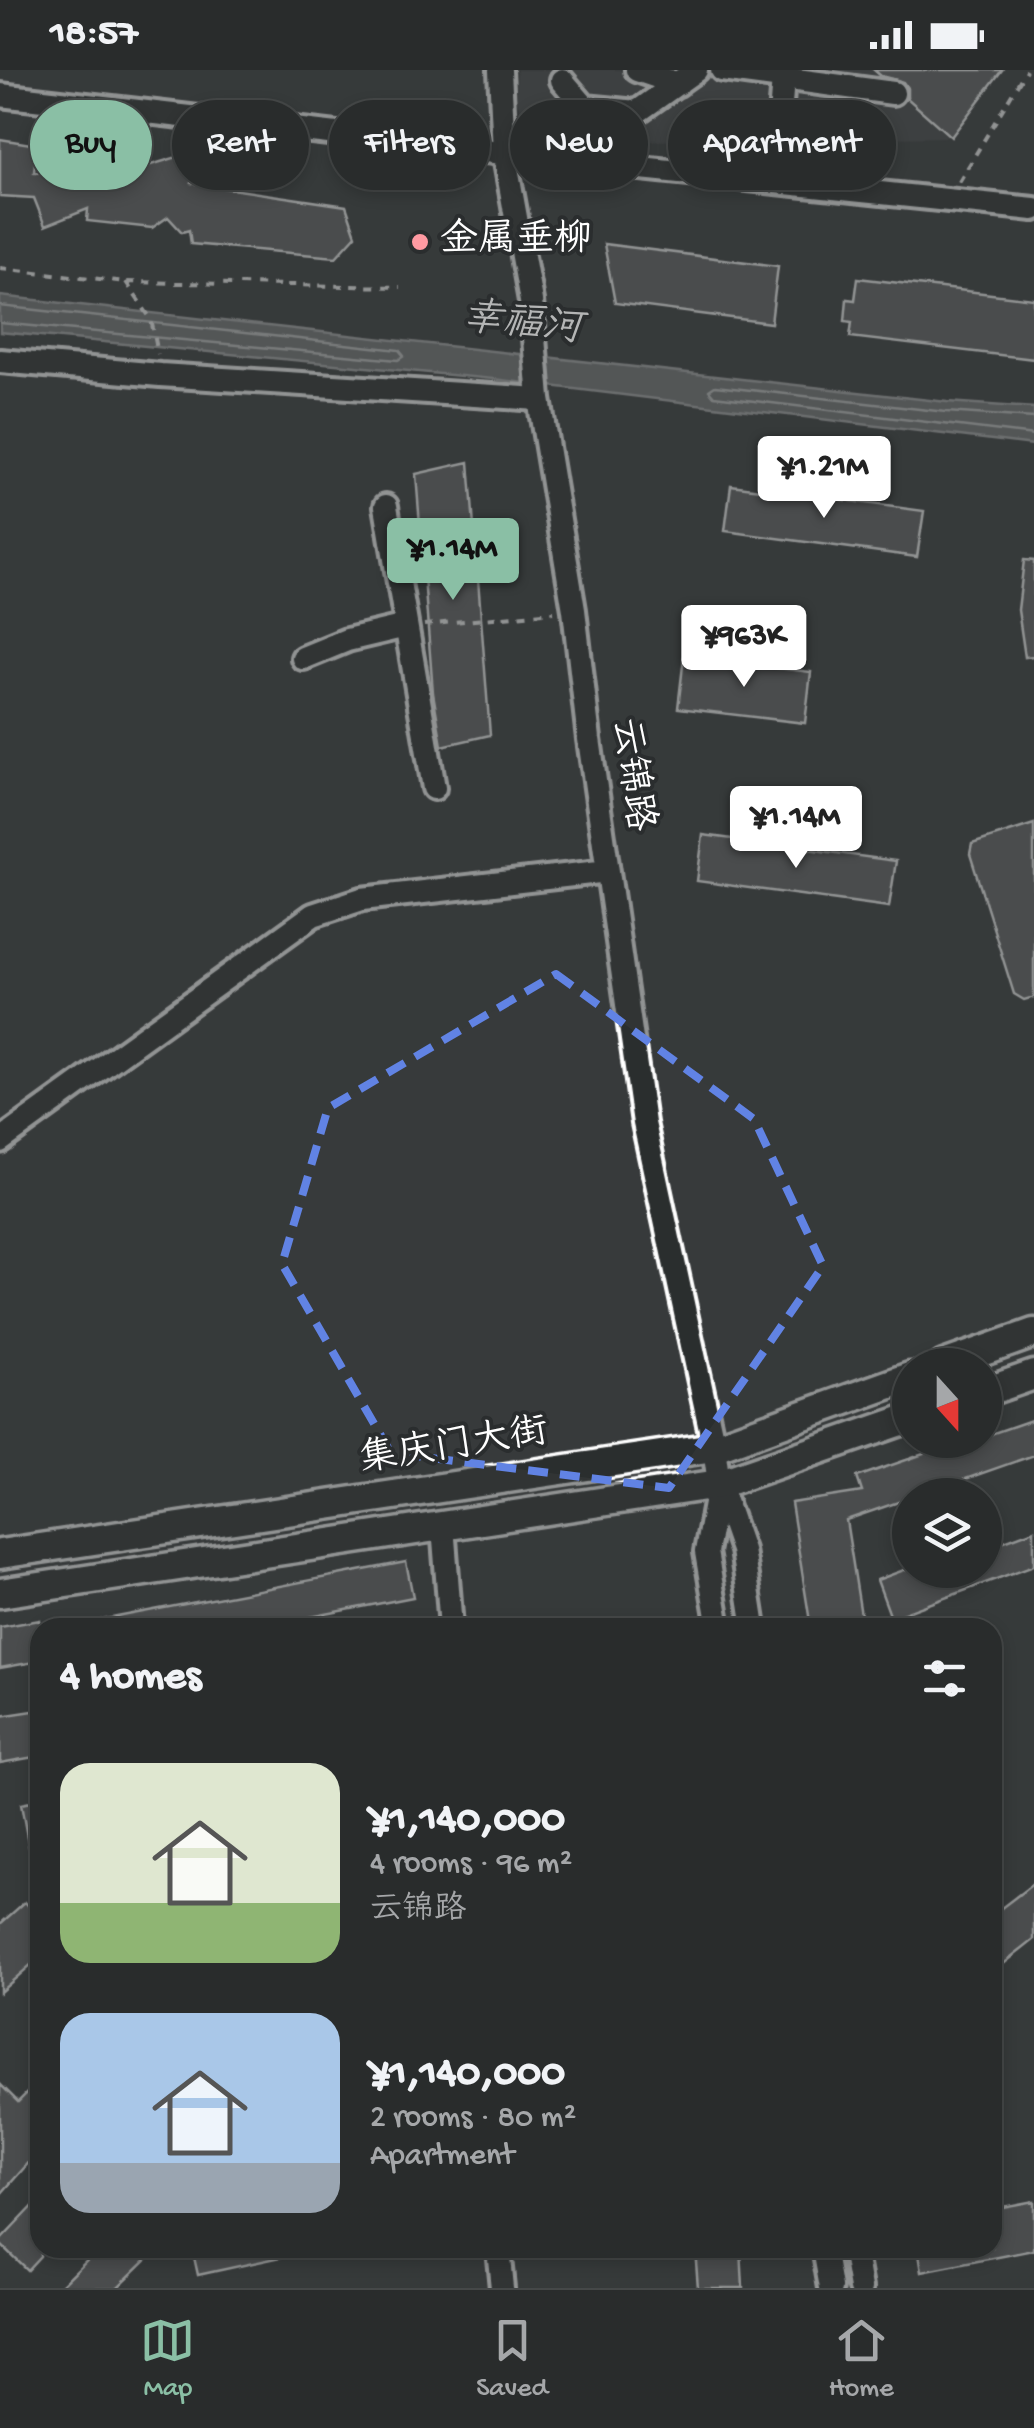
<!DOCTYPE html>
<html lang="en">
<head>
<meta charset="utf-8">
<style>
	:root { --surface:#292c2c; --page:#313434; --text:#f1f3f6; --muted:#a5a7a9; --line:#454848; --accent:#8abfa5 }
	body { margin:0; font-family:"Gochi Hand","LXGW WenKai TC",sans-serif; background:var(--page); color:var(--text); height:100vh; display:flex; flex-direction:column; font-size:38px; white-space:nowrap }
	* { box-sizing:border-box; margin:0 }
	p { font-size:32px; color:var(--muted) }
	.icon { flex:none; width:55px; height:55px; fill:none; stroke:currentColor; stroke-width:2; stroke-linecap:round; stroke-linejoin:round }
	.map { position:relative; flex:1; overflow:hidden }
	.sheet { position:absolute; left:30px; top:1548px; width:972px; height:640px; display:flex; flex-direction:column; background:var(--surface); border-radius:30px; box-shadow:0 5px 15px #0003,0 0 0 2px var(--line) }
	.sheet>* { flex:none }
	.banner { position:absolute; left:30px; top:30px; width:975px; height:90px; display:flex; gap:20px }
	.needle { width:65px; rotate:159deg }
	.controls { position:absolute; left:892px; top:1278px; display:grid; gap:20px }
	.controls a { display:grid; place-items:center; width:110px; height:110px; border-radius:50%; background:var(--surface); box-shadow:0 5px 15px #0003,0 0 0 2px var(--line); font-size:50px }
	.price { position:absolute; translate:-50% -85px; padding:0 22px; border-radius:10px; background:#fff; color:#222; font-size:32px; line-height:65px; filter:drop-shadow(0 2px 5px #0008) }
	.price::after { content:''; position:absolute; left:50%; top:60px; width:30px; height:22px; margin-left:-15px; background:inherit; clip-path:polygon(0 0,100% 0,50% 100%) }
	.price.active { background:var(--accent); color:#111 }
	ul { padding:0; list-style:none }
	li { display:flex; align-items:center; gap:30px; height:250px; padding:0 30px }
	li span { display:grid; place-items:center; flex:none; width:280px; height:200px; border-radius:30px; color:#555 }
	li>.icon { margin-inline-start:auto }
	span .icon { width:120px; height:120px; fill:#fffc; stroke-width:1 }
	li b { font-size:42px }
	h2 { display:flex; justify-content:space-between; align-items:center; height:120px; padding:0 30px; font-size:42px }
	.chip { padding:0 35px; border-radius:45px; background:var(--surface); box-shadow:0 5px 15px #0003,0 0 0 2px var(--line); font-size:35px; line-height:90px }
	.chip.active { background:var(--accent); color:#111 }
	.status { display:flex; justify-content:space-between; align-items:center; height:70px; padding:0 50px; background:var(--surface); direction:ltr }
	.status svg { height:28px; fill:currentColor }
	.menu { display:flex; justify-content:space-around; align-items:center; height:140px; border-top:2px solid var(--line); background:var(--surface); font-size:28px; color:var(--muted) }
	.menu a { display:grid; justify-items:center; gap:5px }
	.menu .active { color:var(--accent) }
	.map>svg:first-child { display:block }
	.built { fill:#444748 }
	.water { fill:#767879; stroke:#adaeaf; stroke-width:2.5 }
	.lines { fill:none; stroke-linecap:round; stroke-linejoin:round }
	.shore { stroke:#c8c9c9; stroke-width:2.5 }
	.building { fill:#636465; stroke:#fff; stroke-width:2.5 }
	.minor-casing { stroke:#fff; stroke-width:30 }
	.major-casing { stroke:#fff; stroke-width:35 }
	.path { stroke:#fff; stroke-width:4; stroke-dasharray:8 8; stroke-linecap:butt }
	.minor { stroke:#2a2d2e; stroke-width:22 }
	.major { stroke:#2a2d2e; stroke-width:28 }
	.marked { fill:none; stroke:#6183e4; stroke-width:8; stroke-dasharray:20 12; stroke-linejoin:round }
	.poi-dot { fill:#ff9aa2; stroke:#2a2d2e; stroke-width:4 }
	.labels { text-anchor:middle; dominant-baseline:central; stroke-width:8; stroke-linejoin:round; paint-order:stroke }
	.poi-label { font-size:38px; fill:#fff; stroke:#2a2d2e; text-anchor:start }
	.street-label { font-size:38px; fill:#fff; stroke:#2a2d2e }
	.water-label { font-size:40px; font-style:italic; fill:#b4b5b5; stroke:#2a2d2e }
</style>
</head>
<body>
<div class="status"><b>18:57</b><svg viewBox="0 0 49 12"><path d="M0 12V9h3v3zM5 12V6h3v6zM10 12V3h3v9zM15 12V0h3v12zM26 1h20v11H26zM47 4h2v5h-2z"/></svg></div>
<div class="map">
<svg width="1034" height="2218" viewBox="0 0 1034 2218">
	<rect width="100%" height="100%" fill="#373a3b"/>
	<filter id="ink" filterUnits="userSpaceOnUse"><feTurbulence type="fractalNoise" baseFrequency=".01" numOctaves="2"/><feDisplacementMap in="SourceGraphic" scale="20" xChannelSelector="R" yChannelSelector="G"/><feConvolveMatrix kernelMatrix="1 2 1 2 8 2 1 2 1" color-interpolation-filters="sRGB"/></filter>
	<g filter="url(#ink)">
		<path class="built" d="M517,0h485l-51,67 -301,4 -100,-8 -26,-15 -8,-18z"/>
		<path class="water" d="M0,226l947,106 87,6v37l-541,-66 -493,-47z"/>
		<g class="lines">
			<path class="shore" d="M0,236l399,44 5,6 -6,4 -398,-37
				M1034,348l-88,-6 -231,-26 -6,4 5,6 320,39"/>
		</g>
		<path class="building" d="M874,0h128l-51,67 -44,-39v-10l-4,-6 -22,-6z
			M0,69l37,6 -3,27 70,7 80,-24 16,2 -9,26 155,23 10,29 -20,22 -145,-13 -2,-14 -7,2 -14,-15 -16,11 -65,-7 1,-12 -43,17 -11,-28 -34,-2z
			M604,174l174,22 -7,57 -156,-20z
			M858,208l176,21v60l-184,-22 2,-15 -7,-1 2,-22 8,1z
			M469,392l21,273 -48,11 -9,-53 -17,-219z
			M731,415l193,26 -7,46 -192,-26z
			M1024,490l10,1v95l-9,1 -7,-47z
			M684,587l127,15 -6,51 -127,-15z
			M1034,754v173l-10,3 -10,-6 -44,-140 2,-10z
			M703,765l193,26 -7,46 -192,-26z
			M1034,1349v36l-114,40h-10v3l-64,22 17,108h-52l-20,-125 71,-11 -5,-15 107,-37h21v-4z
			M1034,1460v35l-143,53 -14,-38 27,-10h81v-22z
			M406,1492l7,35 -159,31h-152l-1,-8z
			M40,1550v41l-40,7v-41z
			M40,1640v46l-40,7v-47z
			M40,1730v63l-8,1 -11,-60z
			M1034,1813v57l-42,33v-58z
			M25,1832l15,17v38l-40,35v-68z
			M40,2010v70l-40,45v-111l18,18z
			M40,2129v57l-13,14 -27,-26v-3z
			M1034,2131v49l-112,22 -4,-24h74v-39z
			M99,2178h59l-41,40h-59z
			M192,2178h102l1,6 -97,21z
			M695,2178h46l2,40h-45z"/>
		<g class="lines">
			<defs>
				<path id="minor" d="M500,0l4,81 27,150 8,98 35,211 15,129 55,384 70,324 5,37 23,66 12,78
					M637,0l41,14
					M722,0l171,23
					M562,10l23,27 52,5 59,-42
					M0,25l545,63 489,51
					M775,112l8,-104
					M0,291l160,14 379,24
					M386,436l48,282
					M303,588l44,-18 59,-14
					M0,1071l313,-226 49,-16 246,-28
					M718,1418l-12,64 13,76
					M443,1456l8,102
					M498,2178l4,40
					M824,2178l7,40
					M854,2178l7,40"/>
				<path id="major" d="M944,1295l90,-32
					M985,1322l49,-17
					M0,1484l714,-107 196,-70
					M0,1523l719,-109 191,-66"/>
			</defs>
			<use href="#minor" class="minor-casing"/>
			<use href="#major" class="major-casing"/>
			<path class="path" d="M959,112l67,-112
				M0,198l126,14 274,5
				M126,212l25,37 7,35
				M424,555l130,-13"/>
			<use href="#minor" class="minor"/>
			<use href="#major" class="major"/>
		</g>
	</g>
	<path d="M0 0H1034V2218H0ZM556,904l198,145 69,147 -154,222 -278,-35 -109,-189 46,-156z" fill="#373a3b" fill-opacity=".55" fill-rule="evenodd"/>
	<path class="marked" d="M556,904l198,145 69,147 -154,222 -278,-35 -109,-189 46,-156z"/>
	<circle class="poi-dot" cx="420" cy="172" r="10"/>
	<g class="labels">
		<g class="poi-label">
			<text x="440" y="172">金属垂柳</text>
		</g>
		<g class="street-label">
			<text transform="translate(630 705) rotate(82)">云锦路</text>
			<text transform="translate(454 1378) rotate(-9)">集庆门大街</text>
		</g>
		<g class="water-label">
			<text transform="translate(522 256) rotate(6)">幸福河</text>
		</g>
	</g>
</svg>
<div class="controls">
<a><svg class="needle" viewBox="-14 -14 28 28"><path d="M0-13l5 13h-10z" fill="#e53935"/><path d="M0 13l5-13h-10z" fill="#a5a7a9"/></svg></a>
<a><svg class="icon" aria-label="layers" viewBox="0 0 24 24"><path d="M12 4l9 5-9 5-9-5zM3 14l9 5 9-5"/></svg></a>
</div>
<b class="price" style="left:824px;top:451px">¥1.21M</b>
<b class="price active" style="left:453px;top:533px">¥1.14M</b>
<b class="price" style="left:744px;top:620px">¥963K</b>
<b class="price" style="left:796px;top:801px">¥1.14M</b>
<div class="banner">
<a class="chip active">Buy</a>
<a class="chip">Rent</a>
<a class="chip">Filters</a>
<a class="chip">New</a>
<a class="chip">Apartment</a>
</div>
<section class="sheet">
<h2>4 homes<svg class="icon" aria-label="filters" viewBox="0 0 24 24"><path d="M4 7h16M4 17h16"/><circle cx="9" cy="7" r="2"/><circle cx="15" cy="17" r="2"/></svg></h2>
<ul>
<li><span style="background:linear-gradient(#dfe7d0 70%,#8fb573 0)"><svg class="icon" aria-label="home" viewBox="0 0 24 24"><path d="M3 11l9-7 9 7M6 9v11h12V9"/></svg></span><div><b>¥1,140,000</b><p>4 rooms · 96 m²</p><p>云锦路</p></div></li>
<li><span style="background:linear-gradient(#a9c7e8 75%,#9aa5b1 0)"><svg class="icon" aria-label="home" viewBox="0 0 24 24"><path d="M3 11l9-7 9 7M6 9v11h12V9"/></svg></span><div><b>¥1,140,000</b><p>2 rooms · 80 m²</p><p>Apartment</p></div></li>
</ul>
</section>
</div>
<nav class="menu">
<a class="active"><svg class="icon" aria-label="map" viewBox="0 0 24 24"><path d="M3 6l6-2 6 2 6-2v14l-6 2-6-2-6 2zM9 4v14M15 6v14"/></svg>Map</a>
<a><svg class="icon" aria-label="saved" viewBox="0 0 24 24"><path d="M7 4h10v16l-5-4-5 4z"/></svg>Saved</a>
<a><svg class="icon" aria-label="home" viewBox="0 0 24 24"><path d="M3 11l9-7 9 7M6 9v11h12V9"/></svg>Home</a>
</nav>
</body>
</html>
